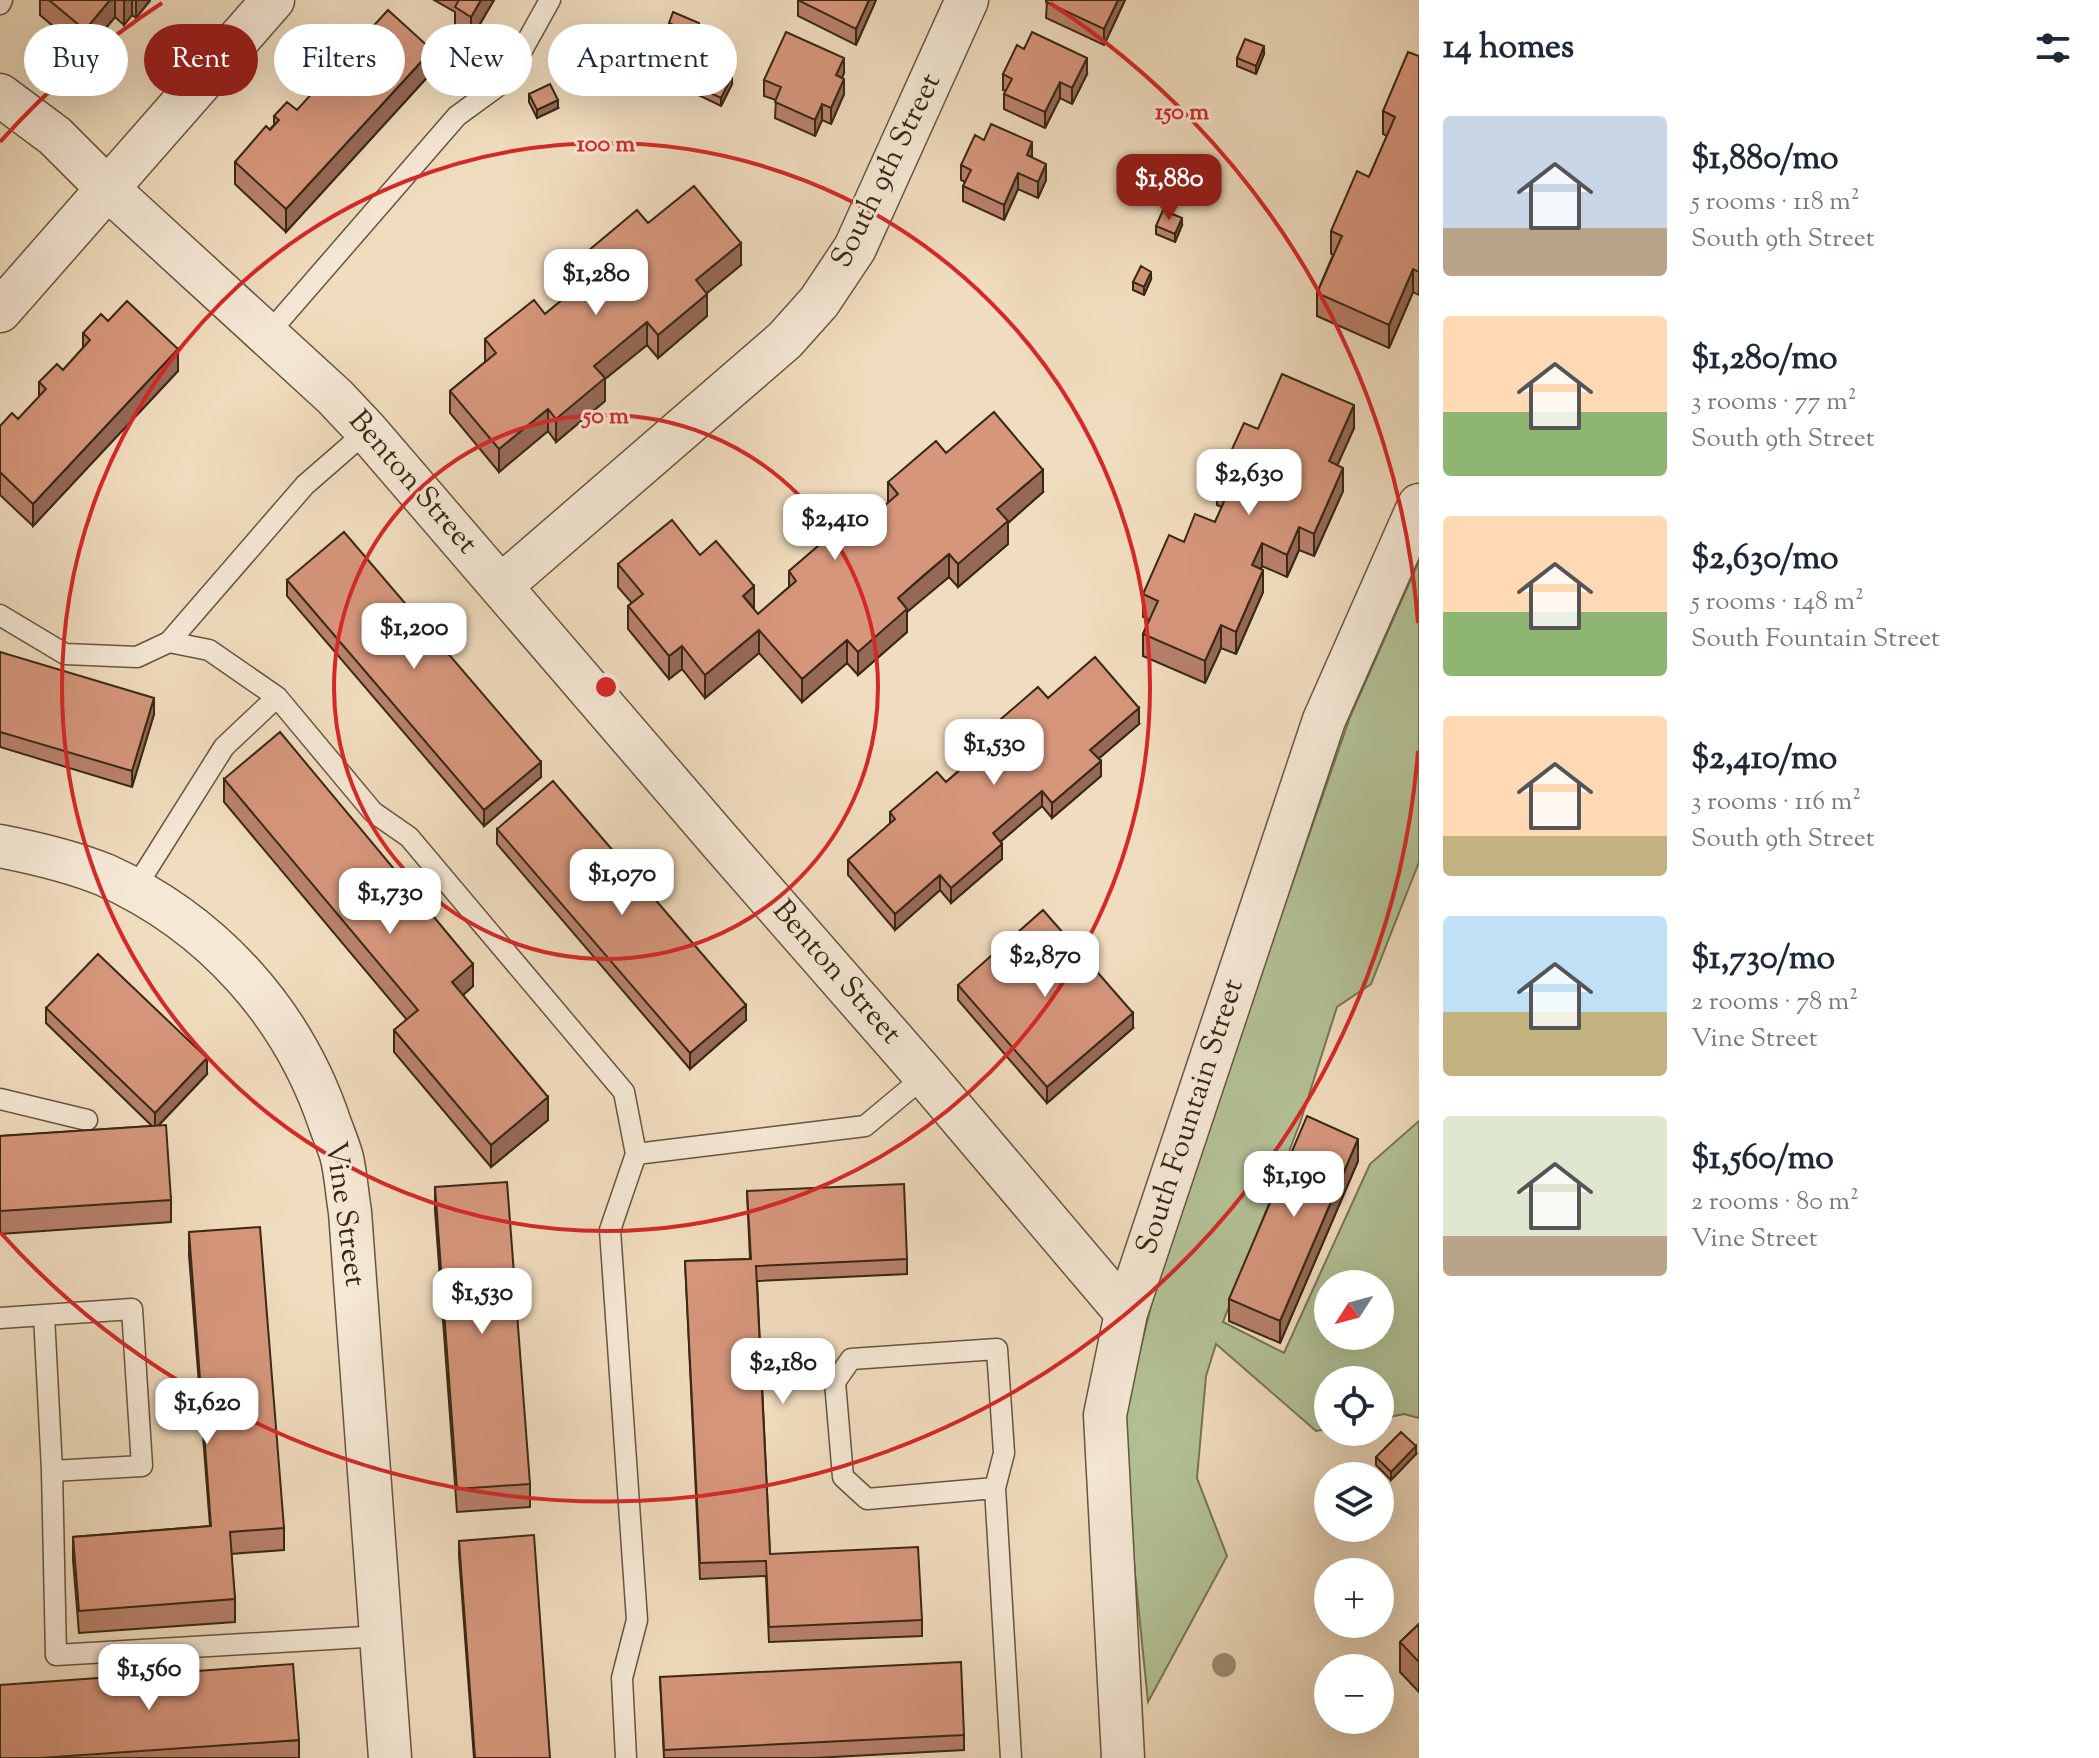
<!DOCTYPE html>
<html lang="en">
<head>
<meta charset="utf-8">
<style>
	:root { --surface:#fff; --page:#f6f6f7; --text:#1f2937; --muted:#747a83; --accent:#8f2418 }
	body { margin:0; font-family:"Sorts Mill Goudy",serif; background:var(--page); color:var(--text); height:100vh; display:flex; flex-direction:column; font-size:30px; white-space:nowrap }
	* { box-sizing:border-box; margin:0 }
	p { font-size:26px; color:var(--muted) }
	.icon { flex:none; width:44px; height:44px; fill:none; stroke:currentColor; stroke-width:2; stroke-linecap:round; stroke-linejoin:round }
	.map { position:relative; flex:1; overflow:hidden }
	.panel { display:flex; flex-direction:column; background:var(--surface); width:680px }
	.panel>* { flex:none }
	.hud { position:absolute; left:24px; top:24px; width:760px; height:72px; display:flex; gap:16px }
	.needle { width:52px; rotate:234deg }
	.buttons { position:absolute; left:1314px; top:1270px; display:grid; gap:16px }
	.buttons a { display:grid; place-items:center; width:80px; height:80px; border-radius:50%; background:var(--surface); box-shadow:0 8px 32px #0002; font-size:40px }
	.price { position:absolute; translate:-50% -68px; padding:0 18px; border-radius:16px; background:#fff; color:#222; font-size:26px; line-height:52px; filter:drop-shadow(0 2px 4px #0008) }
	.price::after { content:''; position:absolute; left:50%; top:48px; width:24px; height:18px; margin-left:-12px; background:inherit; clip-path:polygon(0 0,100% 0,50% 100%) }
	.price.on { background:var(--accent); color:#fff }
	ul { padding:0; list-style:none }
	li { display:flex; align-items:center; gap:24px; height:200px; padding:0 24px }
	li span { display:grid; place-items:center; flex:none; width:224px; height:160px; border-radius:8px; color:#555 }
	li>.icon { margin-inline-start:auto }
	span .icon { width:96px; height:96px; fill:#fffc; stroke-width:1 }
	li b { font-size:34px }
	h2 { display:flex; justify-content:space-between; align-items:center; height:96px; padding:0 24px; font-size:34px }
	.chip { padding:0 28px; border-radius:36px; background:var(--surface); box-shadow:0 8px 32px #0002; font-size:28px; line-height:72px }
	.chip.on { background:var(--accent); color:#fff }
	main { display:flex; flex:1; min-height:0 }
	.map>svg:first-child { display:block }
	.green { fill:#b3c296; stroke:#767556; stroke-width:2; fill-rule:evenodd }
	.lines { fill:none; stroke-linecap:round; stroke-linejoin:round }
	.service-casing { stroke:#67553f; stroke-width:23 }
	.minor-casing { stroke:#67553f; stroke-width:45 }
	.service { stroke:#f5e8d5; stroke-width:20 }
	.minor { stroke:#f5e8d5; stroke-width:42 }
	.tree { fill:#9c8e73 }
	.wall { fill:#b8816b; stroke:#392815; stroke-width:2 }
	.shaded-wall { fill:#966957; stroke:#392815; stroke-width:2 }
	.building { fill:#d6967c; stroke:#392815; stroke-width:2 }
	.ring { fill:none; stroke:#d62828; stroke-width:4 }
	.labels { text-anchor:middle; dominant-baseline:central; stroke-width:6; stroke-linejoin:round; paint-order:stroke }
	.street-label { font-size:30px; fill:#392815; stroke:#f5e8d5 }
	.centre { fill:#d62828; stroke:#f5e8d5; stroke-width:4 }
	.ring-label { font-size:24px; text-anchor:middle; font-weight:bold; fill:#d62828; stroke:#f5e8d5; stroke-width:6; stroke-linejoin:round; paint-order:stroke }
</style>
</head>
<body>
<main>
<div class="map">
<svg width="1419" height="1758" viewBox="0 0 1419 1758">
	<rect width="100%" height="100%" fill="#f0dcbe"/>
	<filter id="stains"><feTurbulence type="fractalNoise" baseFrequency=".0025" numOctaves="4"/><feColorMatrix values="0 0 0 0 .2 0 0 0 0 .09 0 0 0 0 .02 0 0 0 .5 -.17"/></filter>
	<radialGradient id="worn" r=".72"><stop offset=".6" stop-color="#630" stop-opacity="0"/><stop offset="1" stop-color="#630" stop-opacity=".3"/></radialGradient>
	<path class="green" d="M1419,561v301l-48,122 -34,23 -37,116 -77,199 61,31 86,-189 49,-43v297l-15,-4 -24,5v-39h-52v49l-12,2 -100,-87 -10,32 -9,102 30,78 -79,146 -23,-228 -1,-60 28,-112 84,-257 114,-328zM1328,1284h52v52h-52z"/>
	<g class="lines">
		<defs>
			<path id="service" d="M0,4l2,-4
				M267,335l190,-219 48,-35 45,-81
				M0,615l65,39 72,3 32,-15 40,8 68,47 96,115 36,25 215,255 12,62 -26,76 27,390 -15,58 4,80
				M169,642l136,-157 62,-54
				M134,890l90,-143 53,-50
				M0,1099l87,21
				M636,1154l229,-28 60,-50
				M44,1315l88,-6 10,157 -90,5
				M0,1318l44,-3 8,156 4,184 325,-19
				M995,1488l-128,11 -24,-22 -8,-95 16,-23 146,-10 7,104 -9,35 16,270"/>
			<path id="minor" d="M0,95l55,41 53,53 227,208 32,34 357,415 201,230 201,237
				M0,311l273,-311
				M502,585l283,-245 34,-38 36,-54 112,-248
				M0,846c36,7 71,15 105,29 107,48 188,138 225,249 4,11 9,23 12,34 4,18 5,36 8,54l40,546
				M1123,1758l-18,-343 21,-102 198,-593 95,-215"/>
		</defs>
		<use href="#service" class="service-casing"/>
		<use href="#minor" class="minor-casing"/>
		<use href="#service" class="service"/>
		<use href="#minor" class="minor"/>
	</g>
	<circle class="tree" cx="1224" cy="1665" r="12"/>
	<path class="wall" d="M40,0h110v1l-14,17 -4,-3 -8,10 -9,-8 -30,36 -45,-38z
		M434,0h60l-23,39 -16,-10v-17z
		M798,0h78l-20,45 -58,-29z
		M1046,0h79l-21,45 -58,-27 1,-17z
		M669,23l30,8 -5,11 -25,-11z
		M1264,54l-8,20 -19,-8v-8z
		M1419,56v239l-6,-3 -24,56 -72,-32v-23l16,-38 -2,-1v-23l38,-54 18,-41 -4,-2v-23z
		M432,72l-146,160 -51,-48v-22l39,-37v-9z
		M844,73l-2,5 2,16 -13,30 -9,-4 -7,16 -40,-18 1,-18 -12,-4v-16z
		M1003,74h84l-15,30 -12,-6 -15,30 -41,-19v-15l2,-3 -3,-1z
		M684,81l48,3 -11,22 -37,-18z
		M529,94l29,14 -21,10 -8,-16z
		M984,140l48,18 14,22 -8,18 -20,-9 -14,31 -41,-19v-15l2,-4 -4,-2v-15z
		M648,223l93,42 -34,28v23l-49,42 -11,-13 -42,34v22l-49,41 -8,-11 -49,41 -49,-59v-22l35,-29v-23l60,-25 45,-37 -2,-3v-23z
		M1182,225l-7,17 -19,-8v-8z
		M1151,279l-7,16 -11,-5v-8z
		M108,321l70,50 -145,155 -33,-31v-69l18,-7 21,-22v-15l24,-12 20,-22v-15z
		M1354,428l-17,37 6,26 -29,65 -15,-6 -12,27 -25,-11 -1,3 2,23 -27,62 -15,-6 -16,35 -62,-27v-22l6,-14 -6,-3v-23l41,-52 31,-20 7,-15 -5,-2v-23l41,-53z
		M946,453l97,39 -35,31v21l-50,43 -9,-10 -25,20 -17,15v20l-49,43 -11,-12 -45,39 -43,-49 -54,45 -23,-29 -13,10 -41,-50v-23l4,-3 -14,-16v-23l82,-9 58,59 31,-27v-16l60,-34 39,-34v-21z
		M287,580l254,197 -57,49 -197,-230z
		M0,652l154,62 -22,73 -132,-40z
		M1048,698l91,26 -41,35 3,17 -49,42 -10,-12 -42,36 2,17 -51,44 -11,-13 -45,40 -47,-55v-15l42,-36v-12l56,-30 41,-36v-15z
		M224,779l249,207 -10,9 85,125 -57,47 -97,-115v-22l13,-10 -183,-218z
		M497,829l249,191 -56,49 -193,-225z
		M958,985l175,43 -86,75 -89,-103z
		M46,1008l161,66 -48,51 12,75v22l-171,12v-98l152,-10 -106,-103z
		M1358,1161l-78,182 -51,-22v-22z
		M435,1187l95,297v23l-73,5 -22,-302z
		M747,1191l160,68v15l-150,7 13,273 152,66v16l-153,6 -3,-66 -66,3 -15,-318 65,-2z
		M189,1232l95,296v22l-53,4 4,45v23l-156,11 -6,-73v-23l137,-11 -21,-271z
		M1416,1454l-25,26 -15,-15v-8z
		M459,1541l91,217h-76l-15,-202z
		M1419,1624v68l-19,-20v-30z
		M660,1677l304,58v15l-150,8h-150z
		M299,1740v18h-299z"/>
	<path class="shaded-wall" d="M110,0h5v17l-30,36v-23z
		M125,0h7v15l-8,10v-23z
		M136,0h14l-14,18z
		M481,0h13l-23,39v-22z
		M869,0h7l-20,45v-16z
		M1118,0h7l-21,45v-16z
		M699,23v8l-5,11v-7z
		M1264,46v8l-8,20v-8z
		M432,50v22l-146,160v-23z
		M844,58v15l-8,18v-16z
		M1087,58v16l-15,30v-16z
		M732,76v8l-11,22v-8z
		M844,79v15l-13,30v-16z
		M1060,82v16l-15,30v-16z
		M558,100v8l-21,10v-8z
		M822,104v16l-7,16v-16z
		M1032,142v16l-5,-3z
		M1046,164v16l-8,18v-16z
		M1018,173v16l-14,31v-15z
		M1182,218v7l-7,17v-8z
		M741,243v22l-45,37v-22z
		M1413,269v23l-24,56v-23z
		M1151,272v7l-7,16v-8z
		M707,294v22l-49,42v-23z
		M647,322v23l-42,34v22l-49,41v-23l38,-53z
		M178,349v22l-145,155v-22z
		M1354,405v23l-25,56v-23z
		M548,409v22l-49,41v-23z
		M1343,468v23l-29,65v-22z
		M1043,470v22l-35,31v21l-50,43v-23l39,-55z
		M1299,527v23l-12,27v-22z
		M1262,543v23l-10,22v-23z
		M949,554v23l-42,35v20l-49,43v-23l40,-54z
		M1263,570v22l-27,62v-22z
		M754,586v22l-11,-12z
		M1221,625v23l-16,35v-22z
		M759,630v23l-54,45v-23z
		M847,640v23l-45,39v-23z
		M682,646v23l-13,10v-23z
		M154,698v16l-22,73v-16z
		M1139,708v16l-49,42v-16z
		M1101,761v15l-49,42v-15z
		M541,762v15l-57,49v-16z
		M1042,791v15l-49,42v-15z
		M1002,844v15l-51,44v-15z
		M940,875v15l-45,40v-16z
		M473,964v22l-21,19v-23z
		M746,1005v15l-56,49v-16z
		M1133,1013v15l-86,75v-16z
		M207,1058v16l-52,55v-16z
		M548,1097v23l-57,47v-22z
		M1358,1139v22l-78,182v-22z
		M1416,1446v8l-25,26v-8z"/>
	<path class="building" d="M49,0h61l-25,30z
		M459,0h22l-10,17 -16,-10z
		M798,0h71l-13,29z
		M1047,0h71l-14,29 -58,-27z
		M388,10l44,40 -146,159 -51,-47 31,-36 4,4 9,-10 -5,-4 13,-14 10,8z
		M673,12l26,11 -5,12 -25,-12z
		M786,32l58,26 -8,17 8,4 -13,29 -9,-4 -7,16 -40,-18 6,-15 -17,-7z
		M1032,32l55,26 -15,30 -12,-6 -15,30 -41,-18 8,-15 -9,-5 14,-29 7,4z
		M1245,39l19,7 -8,20 -19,-8z
		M1408,52l11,4v216l-6,-3 -24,56 -72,-32 25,-57 -11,-5 26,-60 12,6 26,-60 -12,-6z
		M695,58l37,18 -11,22 -37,-17z
		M550,84l8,16 -21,10 -8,-16z
		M991,124l41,18 -5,13 19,9 -8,18 -20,-9 -14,32 -41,-19 8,-16 -10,-5 14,-30 9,5z
		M694,186l47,57 -45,37 11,14 -49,41 -11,-13 -53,44 11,12 -49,41 -8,-10 -49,40 -49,-58 46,-38 -11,-14 49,-39 11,14 56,-47 -13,-16 49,-41 11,13z
		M1163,210l19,8 -7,16 -19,-8z
		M1141,266l10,6 -7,15 -11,-5z
		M127,301l51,48 -145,155 -33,-32v-46l12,-13 6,6 28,-30 -7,-7 18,-18 6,6 27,-30 -7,-7 18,-19 7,7z
		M1282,374l72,31 -25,56 14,7 -29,66 -15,-7 -12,28 -25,-12 -10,22 11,5 -27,62 -15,-7 -16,36 -62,-27 15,-33 -15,-7 26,-59 15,7 11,-28 20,8 15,-34 -13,-6 27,-59 14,6z
		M994,412l49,58 -46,39 11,12 -50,43 -9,-10 -25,21 -26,23 9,11 -49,43 -11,-12 -45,39 -43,-49 -54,45 -23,-29 -13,10 -41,-50 15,-12 -25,-30 54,-44 28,35 16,-14 38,45 -11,10 15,18 38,-33 -7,-10 51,-44 9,10 49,-43 -10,-12 48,-41 10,12z
		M344,532l197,230 -57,48 -197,-230z
		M0,652l154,46 -22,73 -132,-39z
		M1095,657l44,51 -49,42 11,11 -49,42 -10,-12 -49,42 9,11 -51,44 -11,-13 -45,39 -47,-54 47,-41 -5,-7 47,-40 9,10 48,-42 -7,-9 51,-44 10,11z
		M280,732l193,232 -21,18 96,115 -57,48 -97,-115 24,-20 -194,-231z
		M553,781l193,224 -56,48 -193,-224z
		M1043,910l90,103 -86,74 -89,-102z
		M98,954l109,104 -52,55 -109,-105z
		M1307,1116l51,23 -78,182 -51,-22z
		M166,1125l5,75 -171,11v-75z
		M507,1182l23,302 -73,5 -22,-302z
		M904,1184l3,75 -151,7 14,288 148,-7 4,73 -153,7 -3,-66 -66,2 -15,-302 66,-2 -4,-68z
		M260,1227l24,301 -54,4 5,67 -156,12 -6,-74 138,-11 -22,-294z
		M1401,1432l15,14 -25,26 -15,-15z
		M534,1535l16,223h-75l-16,-217z
		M1419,1624v38l-19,-20z
		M961,1662l3,73 -300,15 -4,-73z
		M293,1664l6,76 -259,18h-40v-73z"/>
	<g class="ring">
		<circle cx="606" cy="687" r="272"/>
		<circle cx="606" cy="687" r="544"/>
		<path d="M1418 751A815 815 0 0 1 0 1232M0 142A815 815 0 0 1 162 3M1050 3A815 815 0 0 1 1418 623"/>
	</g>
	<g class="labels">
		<g class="street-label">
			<text transform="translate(887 171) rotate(-64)">South 9th Street</text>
			<text transform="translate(412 483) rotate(49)">Benton Street</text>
			<text transform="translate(836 973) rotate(49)">Benton Street</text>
			<text transform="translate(1191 1117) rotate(-72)">South Fountain Street</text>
			<text transform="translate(344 1214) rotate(82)">Vine Street</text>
		</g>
	</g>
	<circle cx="606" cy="687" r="12" class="centre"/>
	<g class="ring-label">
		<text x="1182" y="119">150 m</text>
		<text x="606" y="151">100 m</text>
		<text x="606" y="423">50 m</text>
	</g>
	<rect width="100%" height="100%" filter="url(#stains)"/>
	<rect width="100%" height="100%" fill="url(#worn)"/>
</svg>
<div class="buttons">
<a><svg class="needle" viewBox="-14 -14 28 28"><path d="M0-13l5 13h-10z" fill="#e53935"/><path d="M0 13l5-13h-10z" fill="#747a83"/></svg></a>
<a><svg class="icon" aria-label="locate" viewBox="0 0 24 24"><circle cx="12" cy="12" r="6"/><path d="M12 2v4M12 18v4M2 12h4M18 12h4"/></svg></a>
<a><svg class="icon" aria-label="layers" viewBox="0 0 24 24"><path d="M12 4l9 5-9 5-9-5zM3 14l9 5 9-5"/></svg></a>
<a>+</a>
<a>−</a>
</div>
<b class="price on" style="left:1169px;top:222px">$1,880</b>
<b class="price" style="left:596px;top:317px">$1,280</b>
<b class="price" style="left:1249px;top:517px">$2,630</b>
<b class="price" style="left:835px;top:562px">$2,410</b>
<b class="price" style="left:414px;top:671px">$1,200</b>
<b class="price" style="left:994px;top:787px">$1,530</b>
<b class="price" style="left:622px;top:917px">$1,070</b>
<b class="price" style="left:390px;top:936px">$1,730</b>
<b class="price" style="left:1045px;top:999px">$2,870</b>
<b class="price" style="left:1294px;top:1219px">$1,190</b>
<b class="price" style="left:482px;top:1336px">$1,530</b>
<b class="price" style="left:783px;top:1406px">$2,180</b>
<b class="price" style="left:207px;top:1446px">$1,620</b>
<b class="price" style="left:149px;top:1712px">$1,560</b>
<div class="hud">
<a class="chip">Buy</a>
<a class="chip on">Rent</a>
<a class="chip">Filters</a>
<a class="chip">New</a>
<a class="chip">Apartment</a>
</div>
</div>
<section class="panel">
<h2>14 homes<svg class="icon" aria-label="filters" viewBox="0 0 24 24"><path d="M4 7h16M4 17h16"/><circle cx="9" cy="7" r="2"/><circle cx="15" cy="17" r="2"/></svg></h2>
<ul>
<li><span style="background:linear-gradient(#c9d6e8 70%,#b9a48a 0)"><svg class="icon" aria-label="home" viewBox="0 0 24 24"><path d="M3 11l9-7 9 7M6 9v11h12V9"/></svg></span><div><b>$1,880/mo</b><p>5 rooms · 118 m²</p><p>South 9th Street</p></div></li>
<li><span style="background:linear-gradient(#ffd9b3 60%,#8fb573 0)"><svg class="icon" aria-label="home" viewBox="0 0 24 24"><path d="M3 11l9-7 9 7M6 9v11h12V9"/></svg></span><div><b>$1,280/mo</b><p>3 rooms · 77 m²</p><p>South 9th Street</p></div></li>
<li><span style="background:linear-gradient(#ffd9b3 60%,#8fb573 0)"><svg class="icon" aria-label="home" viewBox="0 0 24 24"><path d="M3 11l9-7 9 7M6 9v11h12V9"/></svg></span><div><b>$2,630/mo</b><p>5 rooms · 148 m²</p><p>South Fountain Street</p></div></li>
<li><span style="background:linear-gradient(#ffd9b3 75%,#c2b280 0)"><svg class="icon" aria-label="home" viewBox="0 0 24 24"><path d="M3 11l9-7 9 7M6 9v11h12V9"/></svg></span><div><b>$2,410/mo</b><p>3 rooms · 116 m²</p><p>South 9th Street</p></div></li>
<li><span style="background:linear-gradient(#bfe0f5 60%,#c2b280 0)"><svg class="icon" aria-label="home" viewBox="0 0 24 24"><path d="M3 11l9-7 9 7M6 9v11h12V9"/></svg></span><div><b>$1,730/mo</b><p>2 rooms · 78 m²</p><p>Vine Street</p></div></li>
<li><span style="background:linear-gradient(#dfe7d0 75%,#b9a48a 0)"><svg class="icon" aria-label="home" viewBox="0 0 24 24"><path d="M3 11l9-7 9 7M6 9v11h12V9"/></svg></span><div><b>$1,560/mo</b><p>2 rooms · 80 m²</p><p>Vine Street</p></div></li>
</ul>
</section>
</main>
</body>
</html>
